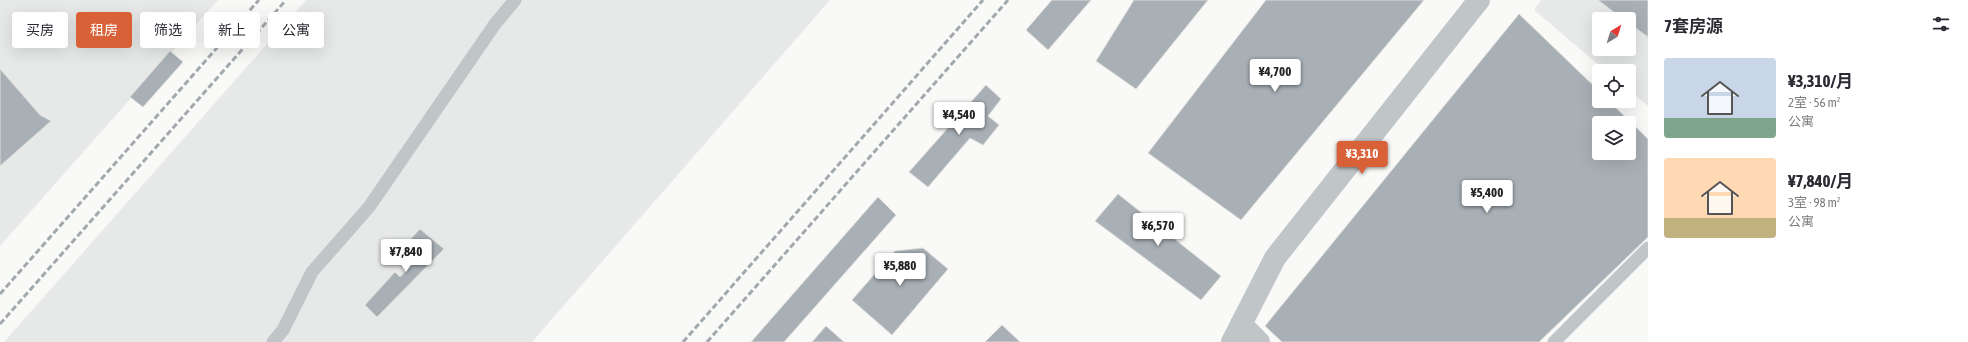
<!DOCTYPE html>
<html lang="zh">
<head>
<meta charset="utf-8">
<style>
	:root { --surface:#fff; --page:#f7f7f7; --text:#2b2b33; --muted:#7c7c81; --accent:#d96137 }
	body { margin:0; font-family:"Asap Condensed","Noto Sans SC",sans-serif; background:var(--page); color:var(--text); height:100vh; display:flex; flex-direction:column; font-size:15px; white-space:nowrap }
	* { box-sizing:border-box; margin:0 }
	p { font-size:13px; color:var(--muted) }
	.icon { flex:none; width:22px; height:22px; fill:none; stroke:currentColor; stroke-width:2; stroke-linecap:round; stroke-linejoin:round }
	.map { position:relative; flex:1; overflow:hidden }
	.side { display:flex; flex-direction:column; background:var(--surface); width:320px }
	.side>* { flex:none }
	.guide { position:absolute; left:12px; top:12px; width:380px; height:36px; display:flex; gap:8px }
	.needle { width:26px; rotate:38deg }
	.tools { position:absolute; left:1592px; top:12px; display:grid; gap:8px }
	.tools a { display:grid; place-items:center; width:44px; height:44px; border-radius:4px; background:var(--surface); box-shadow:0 4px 16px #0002; font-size:20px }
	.price { position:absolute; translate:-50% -34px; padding:0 9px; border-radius:4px; background:#fff; color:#222; font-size:13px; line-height:26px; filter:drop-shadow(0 1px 2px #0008) }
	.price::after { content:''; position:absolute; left:50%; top:24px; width:12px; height:9px; margin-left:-6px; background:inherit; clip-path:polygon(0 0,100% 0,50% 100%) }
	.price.active { background:var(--accent); color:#fff }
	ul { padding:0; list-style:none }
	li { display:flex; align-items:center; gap:12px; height:100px; padding:0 16px }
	li span { display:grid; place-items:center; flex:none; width:112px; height:80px; border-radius:4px; color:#555 }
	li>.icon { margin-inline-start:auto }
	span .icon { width:48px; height:48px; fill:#fffc; stroke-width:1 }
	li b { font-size:17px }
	h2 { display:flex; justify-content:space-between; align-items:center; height:48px; padding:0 16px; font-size:17px }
	.pill { padding:0 14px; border-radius:4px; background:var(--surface); box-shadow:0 4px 16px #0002; font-size:14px; line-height:36px }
	.pill.active { background:var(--accent); color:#fff }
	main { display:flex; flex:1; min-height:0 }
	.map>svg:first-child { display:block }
	.built { fill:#e7e8e8; fill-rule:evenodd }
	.building { fill:#a8b0b6; stroke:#dbdbd9; fill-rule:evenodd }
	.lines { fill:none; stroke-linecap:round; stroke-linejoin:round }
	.service { stroke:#c0c5c8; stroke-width:13 }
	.minor { stroke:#c0c5c8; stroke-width:22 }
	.rail { stroke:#a2a9ae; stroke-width:3; stroke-dasharray:6 3; stroke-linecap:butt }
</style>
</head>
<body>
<main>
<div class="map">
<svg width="1648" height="342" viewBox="0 0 1648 342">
	<rect width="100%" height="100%" fill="#f9f9f7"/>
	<path class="built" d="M0,0h218l-218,246z
		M306,0h524l-298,342h-528z
		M1541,0h107v106l-19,-16v-19h-23l-72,-61zM1599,19h30v30h-30z"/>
	<path class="building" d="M1052,0h39l-43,50 -22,-20z
		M1134,0h74l-72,89 -40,-28z
		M1266,0h158l-183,220 -93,-67z
		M1598,0h50v37l-19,-14v-4h-6z
		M1519,14l80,77v10h10l39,38v98l-109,105h-257l-17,-16zM1599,123h30v30h-30z
		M170,51l13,11 -40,45 -13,-10z
		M0,69l40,46 11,6 -51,45z
		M986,85l15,14 -13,17 11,9 -16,20 -13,-7 -42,49 -19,-15z
		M1118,194l103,82 -20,24 -106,-79z
		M878,197l18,18 -112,127h-33z
		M420,229l24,20 -67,68 -12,-12 30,-33 5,5 20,-21 -14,-12z
		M923,248l25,21 -56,66 -40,-35 43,-49z
		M1002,325l18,17h-35z
		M826,326l18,16h-32z"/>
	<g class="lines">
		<path class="service" d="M273,342l10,-12 29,-58 57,-65 126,-183 20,-24
			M1554,342l94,-94"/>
		<path class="minor" d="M1241,324l18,18
			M1232,342l43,-84 204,-258"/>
		<path class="rail" d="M0,294l259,-294
			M0,324l286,-324
			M683,342l300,-342
			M707,342l301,-342"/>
	</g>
</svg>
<div class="tools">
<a><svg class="needle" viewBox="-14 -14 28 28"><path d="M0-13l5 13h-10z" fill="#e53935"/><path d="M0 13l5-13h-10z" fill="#7c7c81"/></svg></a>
<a><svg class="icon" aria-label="locate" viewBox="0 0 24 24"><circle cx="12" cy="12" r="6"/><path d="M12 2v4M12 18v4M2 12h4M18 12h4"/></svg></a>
<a><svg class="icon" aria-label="layers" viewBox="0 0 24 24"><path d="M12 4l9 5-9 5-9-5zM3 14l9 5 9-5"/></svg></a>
</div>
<b class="price" style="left:1275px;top:93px">¥4,700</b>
<b class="price" style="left:959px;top:136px">¥4,540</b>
<b class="price active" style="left:1362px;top:175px">¥3,310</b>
<b class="price" style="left:1487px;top:214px">¥5,400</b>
<b class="price" style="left:1158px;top:247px">¥6,570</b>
<b class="price" style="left:406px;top:273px">¥7,840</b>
<b class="price" style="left:900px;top:287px">¥5,880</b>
<div class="guide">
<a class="pill">买房</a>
<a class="pill active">租房</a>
<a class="pill">筛选</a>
<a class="pill">新上</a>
<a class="pill">公寓</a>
</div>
</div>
<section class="side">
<h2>7套房源<svg class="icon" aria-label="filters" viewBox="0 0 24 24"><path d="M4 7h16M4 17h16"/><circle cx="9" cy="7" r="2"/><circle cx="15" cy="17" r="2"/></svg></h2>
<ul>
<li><span style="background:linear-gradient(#c9d6e8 75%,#7fa58c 0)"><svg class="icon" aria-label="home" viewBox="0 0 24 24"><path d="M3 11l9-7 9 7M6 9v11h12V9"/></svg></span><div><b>¥3,310/月</b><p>2室 · 56 m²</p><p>公寓</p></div></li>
<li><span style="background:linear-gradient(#ffd9b3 75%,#c2b280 0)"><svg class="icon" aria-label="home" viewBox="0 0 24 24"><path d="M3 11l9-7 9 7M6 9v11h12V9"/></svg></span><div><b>¥7,840/月</b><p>3室 · 98 m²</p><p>公寓</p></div></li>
</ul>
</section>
</main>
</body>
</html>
